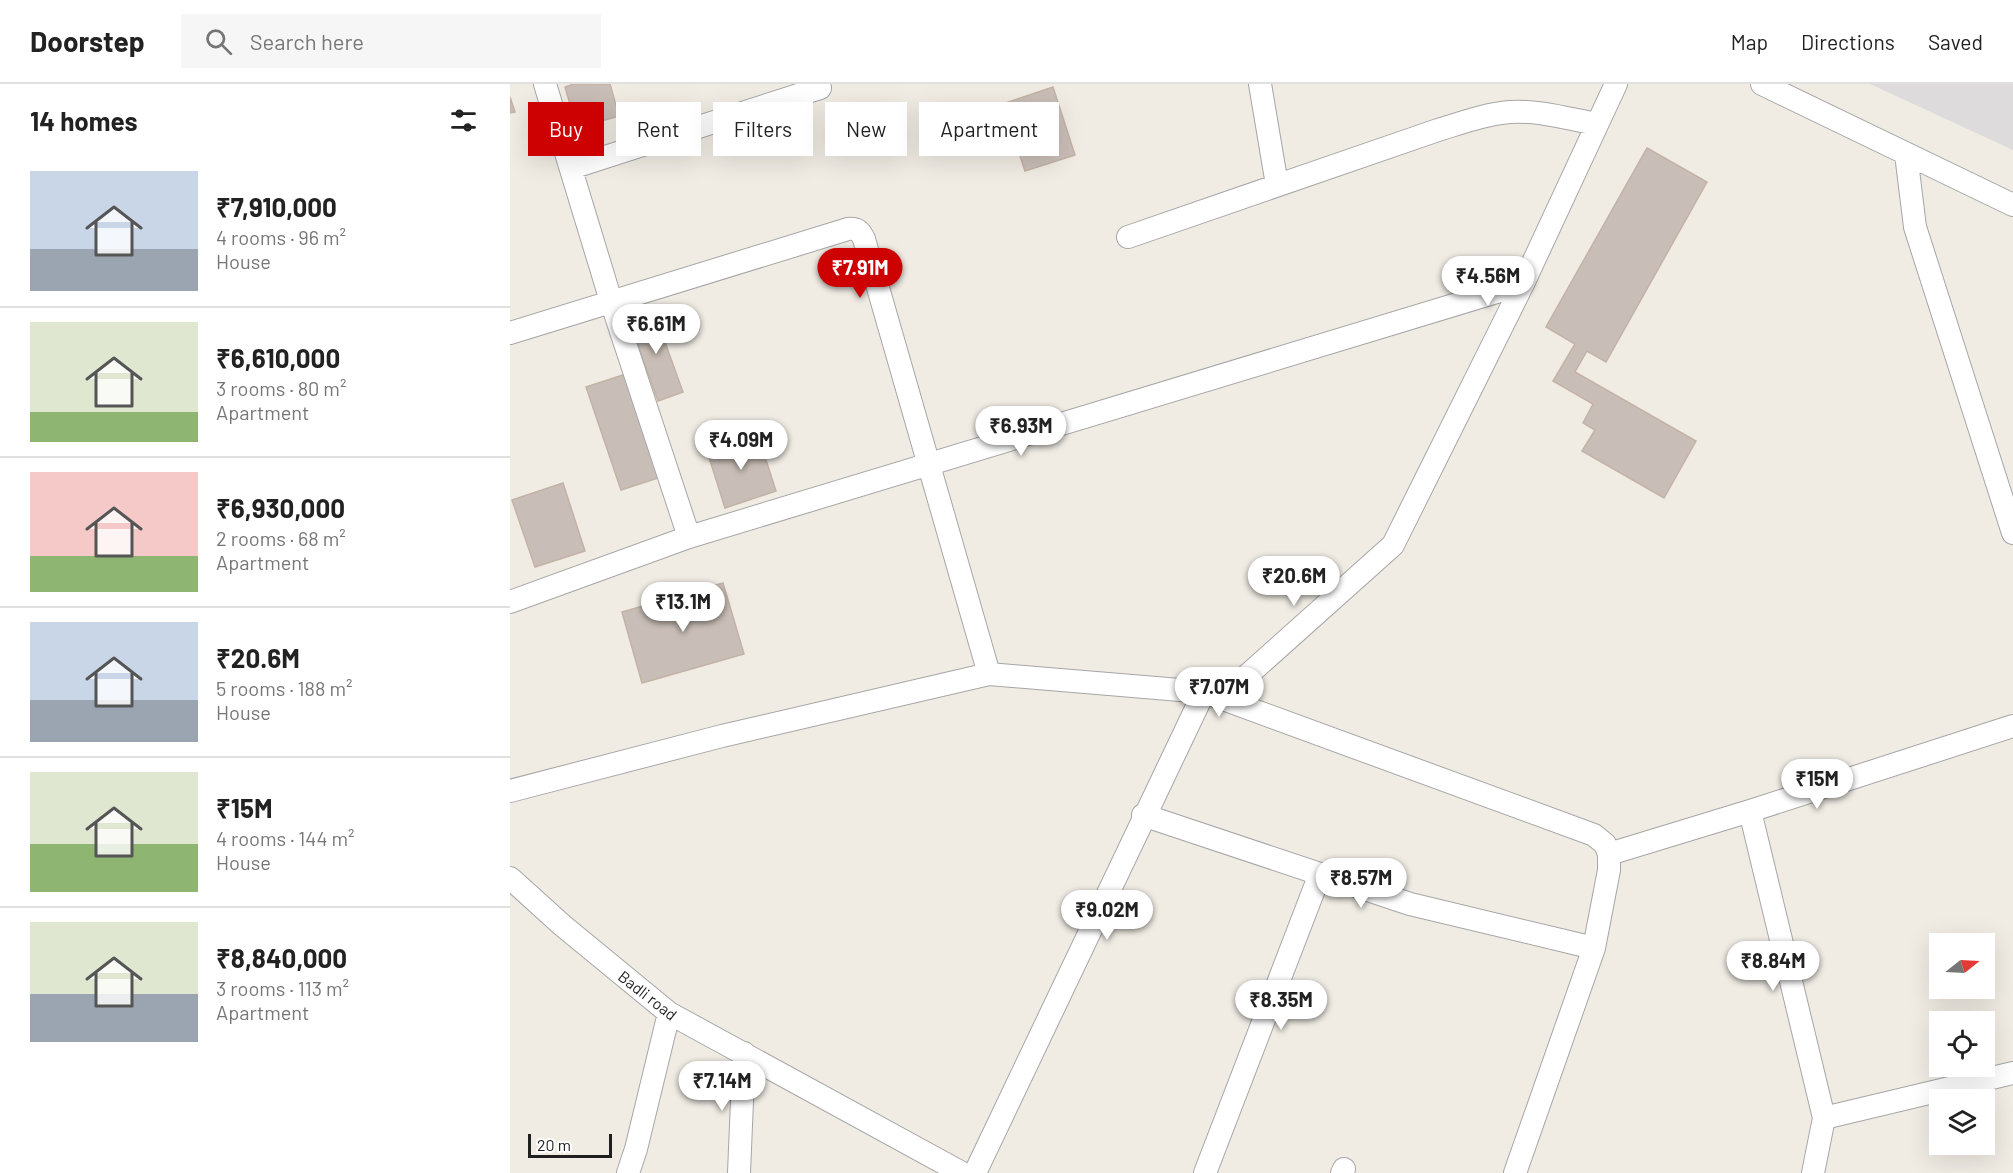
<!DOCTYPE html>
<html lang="en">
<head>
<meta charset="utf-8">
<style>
	:root { --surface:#fff; --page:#f6f6f6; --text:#222; --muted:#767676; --line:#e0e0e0; --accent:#cd0002 }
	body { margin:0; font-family:Barlow,sans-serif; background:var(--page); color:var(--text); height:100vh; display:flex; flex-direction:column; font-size:22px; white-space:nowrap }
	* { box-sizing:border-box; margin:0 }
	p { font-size:20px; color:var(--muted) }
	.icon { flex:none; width:33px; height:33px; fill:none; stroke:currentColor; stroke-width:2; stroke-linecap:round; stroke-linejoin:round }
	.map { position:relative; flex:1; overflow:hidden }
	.details { display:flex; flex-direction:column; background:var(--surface); width:510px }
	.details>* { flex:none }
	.guide { position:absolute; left:18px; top:18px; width:570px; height:54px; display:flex; gap:12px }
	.needle { width:39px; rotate:72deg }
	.tools { position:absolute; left:1419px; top:849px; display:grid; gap:12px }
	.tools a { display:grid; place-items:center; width:66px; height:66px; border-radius:0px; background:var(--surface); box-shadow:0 6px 24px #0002; font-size:30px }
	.scale { position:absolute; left:18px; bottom:15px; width:84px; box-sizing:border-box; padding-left:6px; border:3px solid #1f1f1f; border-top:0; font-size:16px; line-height:21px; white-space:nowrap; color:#1f1f1f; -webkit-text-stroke:4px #fff; paint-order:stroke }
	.price { position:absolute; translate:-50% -51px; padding:0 14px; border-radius:21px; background:#fff; color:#222; font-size:20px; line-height:39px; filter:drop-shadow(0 2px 3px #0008) }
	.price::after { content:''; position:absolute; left:50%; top:36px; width:18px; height:14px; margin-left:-9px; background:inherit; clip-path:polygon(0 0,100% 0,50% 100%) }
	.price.selected { background:var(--accent); color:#fff }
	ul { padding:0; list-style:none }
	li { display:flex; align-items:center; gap:18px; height:150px; padding:0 30px }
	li+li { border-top:2px solid var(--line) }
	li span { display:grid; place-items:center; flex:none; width:168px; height:120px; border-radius:0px; color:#555 }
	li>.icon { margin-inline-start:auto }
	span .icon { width:72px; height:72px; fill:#fffc; stroke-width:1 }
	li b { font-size:26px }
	h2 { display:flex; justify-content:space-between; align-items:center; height:72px; padding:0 30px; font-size:26px }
	.pill { padding:0 21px; border-radius:0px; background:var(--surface); box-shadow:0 6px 24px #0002; font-size:21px; line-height:54px }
	.pill.selected { background:var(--accent); color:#fff }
	header { display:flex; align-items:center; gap:36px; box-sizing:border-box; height:84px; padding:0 30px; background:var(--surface); border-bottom:2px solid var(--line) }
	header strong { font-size:28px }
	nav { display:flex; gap:33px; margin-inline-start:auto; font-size:21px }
	.search { width:420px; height:54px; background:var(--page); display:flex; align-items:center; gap:15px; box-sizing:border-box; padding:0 21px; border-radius:0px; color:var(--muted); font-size:22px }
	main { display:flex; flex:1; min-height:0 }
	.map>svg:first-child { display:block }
	.residential { fill:#dddbdc }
	.building { fill:#c9beb7; stroke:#c3b2a5; stroke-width:1.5 }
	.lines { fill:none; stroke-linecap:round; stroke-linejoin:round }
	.minor-casing { stroke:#a6a6a6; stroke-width:24 }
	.minor { stroke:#fff; stroke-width:22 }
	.labels { text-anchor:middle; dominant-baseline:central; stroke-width:4.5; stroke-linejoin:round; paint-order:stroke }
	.street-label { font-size:16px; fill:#1f1f1f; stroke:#fff }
</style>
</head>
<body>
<header>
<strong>Doorstep</strong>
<div class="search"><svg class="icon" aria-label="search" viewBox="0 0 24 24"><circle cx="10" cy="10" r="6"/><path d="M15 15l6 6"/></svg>Search here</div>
<nav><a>Map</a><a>Directions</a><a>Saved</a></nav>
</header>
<main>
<section class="details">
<h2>14 homes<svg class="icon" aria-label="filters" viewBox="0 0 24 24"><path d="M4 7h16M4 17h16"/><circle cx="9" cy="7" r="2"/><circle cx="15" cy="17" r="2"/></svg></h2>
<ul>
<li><span style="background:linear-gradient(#c9d6e8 65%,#9aa5b1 0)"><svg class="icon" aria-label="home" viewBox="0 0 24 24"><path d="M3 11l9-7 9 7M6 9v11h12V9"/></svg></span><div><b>₹7,910,000</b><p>4 rooms · 96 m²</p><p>House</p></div></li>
<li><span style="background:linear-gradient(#dfe7d0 75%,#8fb573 0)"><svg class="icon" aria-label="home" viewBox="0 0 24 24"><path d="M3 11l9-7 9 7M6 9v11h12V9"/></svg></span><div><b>₹6,610,000</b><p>3 rooms · 80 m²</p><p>Apartment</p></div></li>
<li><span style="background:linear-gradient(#f6c9c9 70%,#8fb573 0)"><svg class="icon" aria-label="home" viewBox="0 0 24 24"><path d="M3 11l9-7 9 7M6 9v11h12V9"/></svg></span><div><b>₹6,930,000</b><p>2 rooms · 68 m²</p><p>Apartment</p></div></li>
<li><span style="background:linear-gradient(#c9d6e8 65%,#9aa5b1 0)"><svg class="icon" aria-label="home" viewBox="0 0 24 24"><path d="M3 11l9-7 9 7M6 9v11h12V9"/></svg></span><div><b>₹20.6M</b><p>5 rooms · 188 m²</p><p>House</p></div></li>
<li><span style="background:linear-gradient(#dfe7d0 60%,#8fb573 0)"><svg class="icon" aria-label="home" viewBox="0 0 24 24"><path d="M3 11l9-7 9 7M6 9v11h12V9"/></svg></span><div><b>₹15M</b><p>4 rooms · 144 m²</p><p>House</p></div></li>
<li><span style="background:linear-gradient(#dfe7d0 60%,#9aa5b1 0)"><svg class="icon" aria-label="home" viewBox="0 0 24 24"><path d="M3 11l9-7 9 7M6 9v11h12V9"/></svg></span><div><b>₹8,840,000</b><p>3 rooms · 113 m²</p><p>Apartment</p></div></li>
</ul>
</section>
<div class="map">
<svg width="1503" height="1089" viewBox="0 0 1503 1089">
	<rect width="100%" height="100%" fill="#f0ece4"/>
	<path class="residential" d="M1360,0h143v66z"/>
	<path class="building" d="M64,0h36l9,32 -42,12 -12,-41z
		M543,3l22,68 -50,16 -22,-67z
		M0,13l5,15 -5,1z
		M1137,64l60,34 -101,180 -19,-11 -12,21 121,69 -32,57 -82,-47 13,-21 -12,-7 10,-19 -40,-23 22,-37 -29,-17z
		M143,225l30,83 -25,9 -30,-83z
		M116,290l35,103 -40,13 -35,-103z
		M248,351l18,56 -51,17 -18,-57z
		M53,399l22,68 -50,16 -23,-67z
		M213,499l21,71 -102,29 -20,-71z"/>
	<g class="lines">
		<defs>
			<path id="minor" d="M35,0l66,217 78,236
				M750,0l17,101
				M1252,0l251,121
				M1396,70l9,73 98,306
				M61,84l249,-80
				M618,153l310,-107c23,-7 47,-16 72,-18 29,-2 59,7 87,12
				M0,249l338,-104c9,-1 12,2 16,10l125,435
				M0,518l179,-65 834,-253
				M712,614l171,-153 130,-261 93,-200
				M0,707l212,-55 267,-62 215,18 390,143 11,9 4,10v16l-15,78 -79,225
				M1240,727l74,307 -11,55
				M633,731l267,89 184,44
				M1099,770l141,-43 263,-85
				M0,794l52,47 107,88 293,160
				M1314,1034l189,-45
				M118,1089l8,-24 33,-136
				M229,1089l5,-120
				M465,1089l229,-481
				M695,1089l115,-299
				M832,1089l2,-4"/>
		</defs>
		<use href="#minor" class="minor-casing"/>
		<use href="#minor" class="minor"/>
	</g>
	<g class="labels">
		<g class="street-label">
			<text transform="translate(138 911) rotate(38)">Badli road</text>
		</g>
	</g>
</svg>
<div class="tools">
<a><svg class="needle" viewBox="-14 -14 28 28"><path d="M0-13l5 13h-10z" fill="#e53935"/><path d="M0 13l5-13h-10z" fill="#767676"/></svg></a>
<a><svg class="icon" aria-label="locate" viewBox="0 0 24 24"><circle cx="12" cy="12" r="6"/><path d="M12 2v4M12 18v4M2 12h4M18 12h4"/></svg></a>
<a><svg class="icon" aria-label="layers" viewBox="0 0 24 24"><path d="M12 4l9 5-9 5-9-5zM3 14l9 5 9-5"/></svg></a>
</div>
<div class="scale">20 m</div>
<b class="price selected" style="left:350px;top:215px">₹7.91M</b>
<b class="price" style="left:978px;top:223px">₹4.56M</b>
<b class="price" style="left:146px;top:271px">₹6.61M</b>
<b class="price" style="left:511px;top:373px">₹6.93M</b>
<b class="price" style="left:231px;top:387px">₹4.09M</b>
<b class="price" style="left:784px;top:523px">₹20.6M</b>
<b class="price" style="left:173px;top:549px">₹13.1M</b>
<b class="price" style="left:709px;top:634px">₹7.07M</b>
<b class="price" style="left:1307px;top:726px">₹15M</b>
<b class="price" style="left:851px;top:825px">₹8.57M</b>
<b class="price" style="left:597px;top:857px">₹9.02M</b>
<b class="price" style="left:1263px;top:908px">₹8.84M</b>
<b class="price" style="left:771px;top:947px">₹8.35M</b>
<b class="price" style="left:212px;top:1028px">₹7.14M</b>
<div class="guide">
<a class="pill selected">Buy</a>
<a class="pill">Rent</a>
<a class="pill">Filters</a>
<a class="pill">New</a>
<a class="pill">Apartment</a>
</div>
</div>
</main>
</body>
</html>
